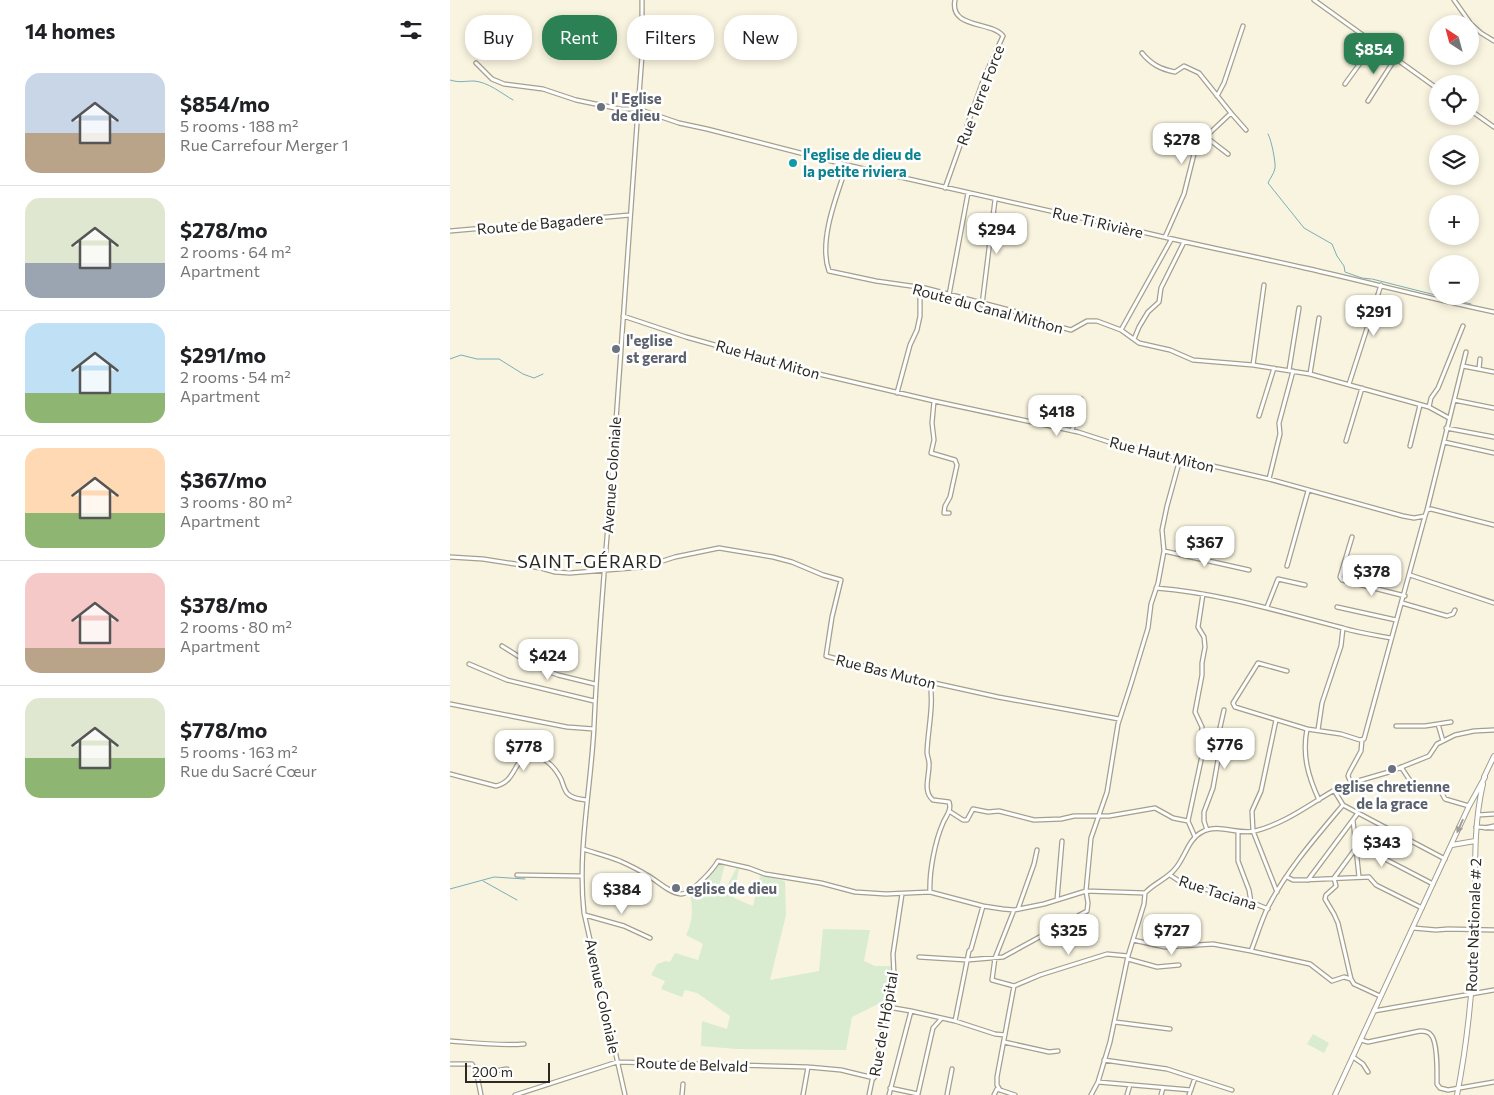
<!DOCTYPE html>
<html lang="en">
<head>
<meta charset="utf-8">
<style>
	:root { --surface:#fff; --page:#f2f2f2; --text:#202124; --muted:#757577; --line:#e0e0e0; --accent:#2c8154 }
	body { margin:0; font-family:Commissioner,sans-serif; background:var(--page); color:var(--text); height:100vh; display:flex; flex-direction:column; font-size:19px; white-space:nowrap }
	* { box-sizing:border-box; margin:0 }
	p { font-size:16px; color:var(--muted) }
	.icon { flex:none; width:28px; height:28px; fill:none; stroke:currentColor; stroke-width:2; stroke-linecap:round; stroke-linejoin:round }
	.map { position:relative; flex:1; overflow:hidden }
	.side { display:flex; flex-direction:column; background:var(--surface); width:450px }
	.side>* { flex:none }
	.hud { position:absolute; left:15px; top:15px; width:475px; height:45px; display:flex; gap:10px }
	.needle { width:32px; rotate:324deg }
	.fabs { position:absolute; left:979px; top:15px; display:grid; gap:10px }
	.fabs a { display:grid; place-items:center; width:50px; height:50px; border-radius:50%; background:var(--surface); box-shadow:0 2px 8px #0003; font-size:25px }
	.scale { position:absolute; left:15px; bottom:12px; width:85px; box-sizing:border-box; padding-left:5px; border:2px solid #2b2921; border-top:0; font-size:14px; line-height:18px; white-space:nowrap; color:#2b2921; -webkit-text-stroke:4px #fff; paint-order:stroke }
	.price { position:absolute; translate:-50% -42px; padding:0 11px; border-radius:10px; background:#fff; color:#222; font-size:16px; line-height:32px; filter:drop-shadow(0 1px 2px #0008) }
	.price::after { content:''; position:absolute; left:50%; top:30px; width:15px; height:11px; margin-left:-8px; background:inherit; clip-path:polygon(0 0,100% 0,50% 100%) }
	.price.current { background:var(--accent); color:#fff }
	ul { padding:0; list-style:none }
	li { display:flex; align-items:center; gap:15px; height:125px; padding:0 25px }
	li+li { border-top:1px solid var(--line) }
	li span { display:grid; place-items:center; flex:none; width:140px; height:100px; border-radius:15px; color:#555 }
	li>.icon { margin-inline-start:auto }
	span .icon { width:60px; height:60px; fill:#fffc; stroke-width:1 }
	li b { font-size:21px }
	h2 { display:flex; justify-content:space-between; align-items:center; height:60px; padding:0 25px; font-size:21px }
	.tag { padding:0 18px; border-radius:20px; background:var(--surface); box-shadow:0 2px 8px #0003; font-size:18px; line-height:45px }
	.tag.current { background:var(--accent); color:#fff }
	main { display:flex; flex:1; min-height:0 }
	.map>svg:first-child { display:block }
	.green { fill:#d9eccf }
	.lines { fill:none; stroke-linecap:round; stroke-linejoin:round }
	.stream { stroke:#7aaeb8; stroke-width:1 }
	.minor-casing { stroke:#a59f8d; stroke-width:5.5 }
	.major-casing { stroke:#a59f8d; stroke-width:6 }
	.minor { stroke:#fff; stroke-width:3 }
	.major { stroke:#fff; stroke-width:4 }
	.oneway { fill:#a09f9b }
	.worship-dot { fill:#6b7280; stroke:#fff; stroke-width:2 }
	.culture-dot { fill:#0f9aa8; stroke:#fff; stroke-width:2 }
	.labels { text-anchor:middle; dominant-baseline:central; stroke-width:5; stroke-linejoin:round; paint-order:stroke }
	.street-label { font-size:15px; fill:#2b2921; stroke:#fff }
	.worship-label { font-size:15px; font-weight:bold; fill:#5b616d; stroke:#fff; text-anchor:start }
	.culture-label { font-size:15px; font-weight:bold; fill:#0d838f; stroke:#fff; text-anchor:start }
	.quarter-label { font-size:18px; letter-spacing:1px; fill:#2b2921; stroke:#fff }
</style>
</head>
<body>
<main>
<section class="side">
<h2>14 homes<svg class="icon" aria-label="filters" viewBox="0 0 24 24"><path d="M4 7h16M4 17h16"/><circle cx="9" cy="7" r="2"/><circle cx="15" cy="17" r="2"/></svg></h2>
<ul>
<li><span style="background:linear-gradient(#c9d6e8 60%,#b9a48a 0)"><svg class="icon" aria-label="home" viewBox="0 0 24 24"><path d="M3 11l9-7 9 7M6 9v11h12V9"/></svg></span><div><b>$854/mo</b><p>5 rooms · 188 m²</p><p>Rue Carrefour Merger 1</p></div></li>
<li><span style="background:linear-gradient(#dfe7d0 65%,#9aa5b1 0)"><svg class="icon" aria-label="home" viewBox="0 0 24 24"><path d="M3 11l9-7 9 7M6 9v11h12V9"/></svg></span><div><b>$278/mo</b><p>2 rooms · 64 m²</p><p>Apartment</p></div></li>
<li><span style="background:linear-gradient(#bfe0f5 70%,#8fb573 0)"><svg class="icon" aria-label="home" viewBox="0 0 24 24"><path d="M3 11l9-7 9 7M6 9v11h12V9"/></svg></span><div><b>$291/mo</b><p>2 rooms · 54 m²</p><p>Apartment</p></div></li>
<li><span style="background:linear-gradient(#ffd9b3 65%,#8fb573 0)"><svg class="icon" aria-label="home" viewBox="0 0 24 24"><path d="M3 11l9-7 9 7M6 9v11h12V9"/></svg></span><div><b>$367/mo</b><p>3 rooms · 80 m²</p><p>Apartment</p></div></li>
<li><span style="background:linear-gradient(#f6c9c9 75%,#b9a48a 0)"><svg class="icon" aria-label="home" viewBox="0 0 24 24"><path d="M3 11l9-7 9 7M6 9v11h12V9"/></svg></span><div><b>$378/mo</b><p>2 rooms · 80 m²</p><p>Apartment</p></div></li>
<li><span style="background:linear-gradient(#dfe7d0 60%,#8fb573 0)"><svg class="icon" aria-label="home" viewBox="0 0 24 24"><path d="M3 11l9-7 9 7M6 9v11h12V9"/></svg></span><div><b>$778/mo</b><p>5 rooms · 163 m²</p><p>Rue du Sacré Cœur</p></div></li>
</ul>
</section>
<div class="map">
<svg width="1044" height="1095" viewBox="0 0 1044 1095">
	<rect width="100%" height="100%" fill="#f9f4df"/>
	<path class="green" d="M269,863l6,1 -5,19 7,3 10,-19 2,1 -5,30 19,8 7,-31 25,6 1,34 -16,65 49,-9 4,-42 47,1 -6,31 11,5h17v3l-2,1 -6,31 -32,16 -6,33 -110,-1 -35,-3 1,-25 25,8 3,-13 -33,-23 -12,-3 -3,7 -21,-8 4,-8 -14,-6 6,-11 9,-3 4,1 5,-9 23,7 5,-16 -17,-9c7,-13 7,-27 4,-41l14,-12z
		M863,1034l16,9 -5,10 -17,-9z"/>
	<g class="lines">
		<path class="stream" d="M0,80c9,3 15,1 24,1 14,1 27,12 39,19
			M818,134c3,4 8,29 7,34 -1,6 -5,10 -7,15l36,45 28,16 5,12 7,10 1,6 17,6 9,1
			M922,279l99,25
			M0,359l11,-4 16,4h22l24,15 11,4 9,-4
			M33,881l34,19
			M0,889l44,-12 31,2"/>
		<defs>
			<path id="minor" d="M864,0l124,89
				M1004,0l17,24 10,9 13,8
				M692,53c9,11 18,16 33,19l9,-6 15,7 32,40 15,17
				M26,63l16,16 12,5 39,5 33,11 44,9h18l41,14 28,6 140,36 287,65c57,14 114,25 171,38 63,14 126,31 189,44
				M895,84l29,-40
				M767,96l7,-13 19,-57
				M918,101l27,-42
				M1020,110l24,17
				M756,137l22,17
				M397,165c-10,30 -29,76 -18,106l47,10 49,7 92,24 25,10 29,8 16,-9h10l24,9 18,13 31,7 23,10 60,5 57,9 119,33 20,11
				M495,188l39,-110 19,-42c-11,-15 -54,-7 -48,-36
				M0,231l180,-16
				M715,237l19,-43 12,-48 35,-33
				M499,295l19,-102
				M532,305l13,-105
				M173,316l63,21 137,38 111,26 144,31 31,10 160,37 134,37 11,2 11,-2 2,-6 4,-1 63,16
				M671,330l50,-90
				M684,339l5,-12 9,-15 11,-10 2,-14 23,-46
				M803,365l11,-80
				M1013,366l31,6
				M1029,369l1,-10
				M839,370l10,-62
				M860,374l9,-56
				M899,384l32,-99
				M447,393l13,-48 7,-15 3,-14v-28
				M1004,400l40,8
				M484,401l-2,22 2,17 -3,13 24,7 2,5 -7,32 -5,9 -1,7h5
				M979,407l2,-9 7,-10 25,-62
				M809,416l15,-48
				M996,428l48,9
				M622,431l9,-32
				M896,441l16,-53
				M994,442l50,11
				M960,446l10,-41
				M819,479l11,-45 -1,-11 14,-52
				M977,510l39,-158
				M902,537l-12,40 2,3 63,16
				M714,551l85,19
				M0,557l33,2 58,9 14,4 15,1 74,-6 31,-10 44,-9 54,9 19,5 31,13 18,5 -9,37 -6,39 67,18 105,23 121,22
				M837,566l21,-75
				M960,575l84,28
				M706,588c64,5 125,24 187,40 16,5 32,7 48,10
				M952,603l45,13 6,-2 2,-4
				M817,607l11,-28 27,6
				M887,607l59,13
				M52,646l32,20 24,9 37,9
				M19,664l38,16 87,21
				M837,671l-29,-8 -25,40 2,4 72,22c-5,26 1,47 12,71
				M0,704l117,23 27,2
				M826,720l-15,71 -9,20 1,20 24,61
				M988,724l5,17
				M946,726h29l26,-4
				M857,729l34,5 19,6 4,-1 61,-223
				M868,730l4,-27 19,-57 2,-18
				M951,767l12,18 27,5 5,9 24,7
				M0,774l46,12c18,-4 18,-22 30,-32 16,1 28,11 35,25 2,5 3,10 6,14 5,6 13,6 19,7
				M901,783l-3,-7 1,-3 12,-22 1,-11
				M884,790l9,15 102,54
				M499,811l14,9h4l6,-11 15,3 11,-1 35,9 27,-1 13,-3h35l46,-8 18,10 15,3
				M1028,815l16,-1
				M903,820l6,57
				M1026,827l18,1
				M1035,828l9,-2
				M757,830l-3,-9v-9l9,-24 8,-45 -2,-11 5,-22
				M788,831v30l11,29 2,12
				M941,831l-12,18 1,6 5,4 48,25
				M745,837l-7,-16 15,-70 -2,-10 1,-14 -7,-15 7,-37v-12l3,-16 -1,-10 -6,-10 5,-33
				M906,848l-22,30 2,8 -10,9 -1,4 9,15 4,9 13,56 3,5 26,12
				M133,849c12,4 25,7 37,12 9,4 19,9 27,14 11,6 22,18 34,19 10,0 32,-24 37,-33l31,7 16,6 56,9 34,9 31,2 44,-2 53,14 20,3 11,1 30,-6 42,-13 59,2
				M67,875l64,1
				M720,875l12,8 64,17 22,9
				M837,877l6,3h9l67,-3 7,8 46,23
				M858,880l50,-67
				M480,892c-1,-20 5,-51 13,-69 3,-7 9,-13 6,-21l-16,-2c-11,-9 -3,-25 -4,-37 0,-4 -2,-7 -2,-11 1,-24 7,-46 3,-70
				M695,893c9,-10 22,-14 30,-24 10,-11 13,-30 27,-37 17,-9 35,3 53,-1 32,-8 57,-29 85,-44l11,-4 38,-11 40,-16 8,-12 18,-9 19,-4 20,-1
				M607,900l5,-59
				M568,909l16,-45 3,-14
				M564,910l-19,48 -3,22 22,6 26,-11 67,-21 21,2
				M135,915l39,11 26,12
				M963,928l23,2 12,-1 46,1
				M683,940l32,7 48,-3 38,7 59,13 22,17 12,-4 7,2
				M801,951c6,-15 10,-30 17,-44 19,-37 48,-70 75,-102
				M469,957l48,3 36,-3 84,-46 1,-8 -2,-12 5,-53 16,-46 11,-68 13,-40 17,-56 3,-24 7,-21 6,-32 -2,-21 5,-24 13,-47
				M678,959l29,8 22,-2
				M438,1007l23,4
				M924,1011l120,-21
				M505,1021l14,-70 2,-2 12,-43
				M665,1022l55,7
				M911,1040l7,2 52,-11c4,0 9,1 11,4 7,7 6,38 6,49l3,4 8,2 46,-8
				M0,1041c25,2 49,5 74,3
				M554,1042l45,10 9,-1
				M903,1057l10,7 5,8
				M654,1060l63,9 65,21
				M0,1064h22l5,10 30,-5
				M27,1075l4,20
				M648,1082l93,8
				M440,1088l28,6 15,-66 8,-9
				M550,1090l-3,-5v-8l17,-91
				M65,1095l102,-33 191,5 33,3 33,8
				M175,1095l-41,-182c-7,-62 7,-124 10,-186 4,-93 13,-185 20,-278 9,-113 15,-227 24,-340l4,-53v-56
				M232,1095l1,-11
				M353,1095l5,-28
				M419,1095l25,-120 -1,-21 9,-60
				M439,1095l22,-84 44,10 40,13 10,1
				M497,1095l5,-26
				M544,1095l3,-6 18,6
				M641,1095l7,-13 12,-40 18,-86 16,-52 1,-11
				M677,1095l3,-10
				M711,1095l2,-7
				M739,1095l6,-17"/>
			<path id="major" d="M1034,777l10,-21
				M1002,845l23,-4
				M885,1095l134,-289 16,-29
				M1007,1095c11,-55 16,-110 18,-167 1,-48 -3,-97 8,-144"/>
		</defs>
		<use href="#minor" class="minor-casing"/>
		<use href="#major" class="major-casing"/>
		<use href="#minor" class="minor"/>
		<use href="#major" class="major"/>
	</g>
	<defs><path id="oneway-solid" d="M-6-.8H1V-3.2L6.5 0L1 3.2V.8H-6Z" transform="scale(1.25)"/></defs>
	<use class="oneway" href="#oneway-solid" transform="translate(1010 826) rotate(114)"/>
	<g class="worship-dot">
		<circle cx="151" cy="107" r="5"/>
		<circle cx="166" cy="349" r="5"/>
		<circle cx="942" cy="769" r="5"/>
		<circle cx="226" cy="888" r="5"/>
	</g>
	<circle class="culture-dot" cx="343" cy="163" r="5"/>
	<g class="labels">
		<g class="street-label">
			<text transform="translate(530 95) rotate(-69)">Rue Terre Force</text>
			<text transform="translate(648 222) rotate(13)">Rue Ti Rivière</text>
			<text transform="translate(90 223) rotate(-5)">Route de Bagadere</text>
			<text transform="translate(538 308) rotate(15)">Route du Canal Mithon</text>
			<text transform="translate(318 359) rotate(16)">Rue Haut Miton</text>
			<text transform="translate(712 454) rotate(14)">Rue Haut Miton</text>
			<text transform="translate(161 475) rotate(-86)">Avenue Coloniale</text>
			<text transform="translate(436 671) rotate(14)">Rue Bas Muton</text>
			<text transform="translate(768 892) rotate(18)">Rue Taciana</text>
			<text transform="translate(1023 925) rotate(-88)">Route Nationale # 2</text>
			<text transform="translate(153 996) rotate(78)">Avenue Coloniale</text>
			<text transform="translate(433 1024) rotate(-80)">Rue de l'Hôpital</text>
			<text transform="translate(242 1064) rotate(2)">Route de Belvald</text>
		</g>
		<g class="worship-label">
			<text x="161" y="98">l' Eglise<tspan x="161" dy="17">de dieu</tspan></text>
			<text x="176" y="340">l'eglise<tspan x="176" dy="17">st gerard</tspan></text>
			<text x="942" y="786" text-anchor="middle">eglise chretienne<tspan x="942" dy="17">de la grace</tspan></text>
			<text x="236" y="888">eglise de dieu</text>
		</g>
		<g class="culture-label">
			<text x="353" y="154">l'eglise de dieu de<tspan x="353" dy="17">la petite riviera</tspan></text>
		</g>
		<g class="quarter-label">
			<text x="140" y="561">SAINT-GÉRARD</text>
		</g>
	</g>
</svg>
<div class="fabs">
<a><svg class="needle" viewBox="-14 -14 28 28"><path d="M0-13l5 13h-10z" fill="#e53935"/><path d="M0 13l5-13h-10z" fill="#757577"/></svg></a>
<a><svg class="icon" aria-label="locate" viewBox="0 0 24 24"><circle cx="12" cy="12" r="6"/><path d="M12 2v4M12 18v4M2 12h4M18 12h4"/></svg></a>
<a><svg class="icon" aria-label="layers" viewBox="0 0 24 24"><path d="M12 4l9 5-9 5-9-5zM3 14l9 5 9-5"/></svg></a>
<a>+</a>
<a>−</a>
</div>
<div class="scale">200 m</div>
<b class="price current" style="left:924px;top:75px">$854</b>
<b class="price" style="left:732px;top:165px">$278</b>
<b class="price" style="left:547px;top:255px">$294</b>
<b class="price" style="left:924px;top:337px">$291</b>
<b class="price" style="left:607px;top:437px">$418</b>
<b class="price" style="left:755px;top:568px">$367</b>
<b class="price" style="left:922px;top:597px">$378</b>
<b class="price" style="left:98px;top:681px">$424</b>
<b class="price" style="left:775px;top:770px">$776</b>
<b class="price" style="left:74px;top:772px">$778</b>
<b class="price" style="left:932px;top:868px">$343</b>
<b class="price" style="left:172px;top:915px">$384</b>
<b class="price" style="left:619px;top:956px">$325</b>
<b class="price" style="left:722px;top:956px">$727</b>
<div class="hud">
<a class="tag">Buy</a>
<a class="tag current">Rent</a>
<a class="tag">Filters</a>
<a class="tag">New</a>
</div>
</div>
</main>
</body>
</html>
